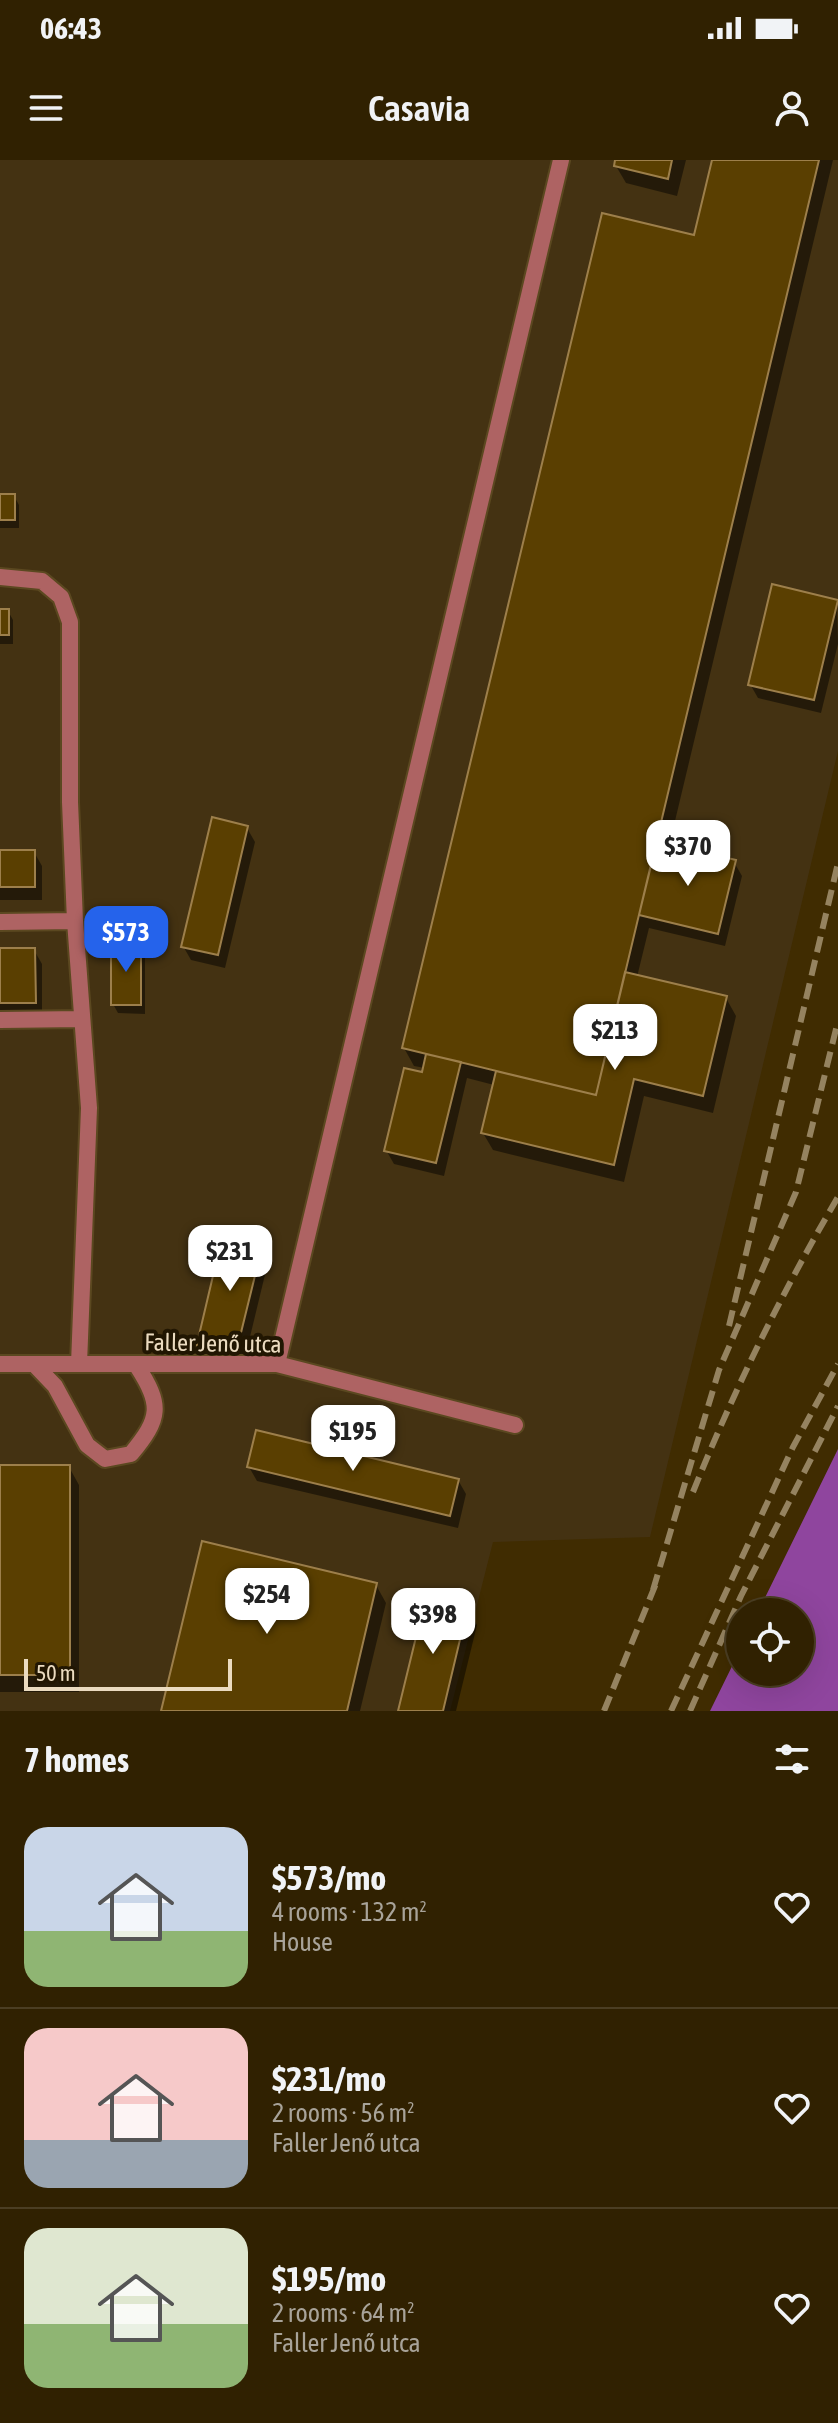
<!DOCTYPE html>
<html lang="en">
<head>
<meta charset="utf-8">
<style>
	:root { --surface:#302101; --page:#38290b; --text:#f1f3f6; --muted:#a8a399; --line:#4b3e23; --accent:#2563eb }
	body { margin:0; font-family:"Asap Condensed",sans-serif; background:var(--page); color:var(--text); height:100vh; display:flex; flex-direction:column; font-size:30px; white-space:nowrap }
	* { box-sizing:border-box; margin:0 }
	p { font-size:26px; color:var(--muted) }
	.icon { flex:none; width:44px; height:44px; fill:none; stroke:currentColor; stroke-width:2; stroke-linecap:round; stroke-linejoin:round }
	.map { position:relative; height:1551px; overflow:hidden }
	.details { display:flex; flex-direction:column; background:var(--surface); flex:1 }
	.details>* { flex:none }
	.tools { position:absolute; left:726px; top:1438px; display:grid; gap:16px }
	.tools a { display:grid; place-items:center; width:88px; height:88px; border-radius:50%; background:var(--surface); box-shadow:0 8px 32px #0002,0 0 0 2px var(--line); font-size:40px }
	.scale { position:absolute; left:24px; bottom:20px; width:208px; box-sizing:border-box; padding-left:8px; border:4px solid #ebdbc0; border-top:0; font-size:22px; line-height:28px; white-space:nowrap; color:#ebdbc0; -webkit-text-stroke:6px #211602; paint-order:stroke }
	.price { position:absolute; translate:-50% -68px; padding:0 18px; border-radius:16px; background:#fff; color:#222; font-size:26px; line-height:52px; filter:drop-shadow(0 2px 4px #0008) }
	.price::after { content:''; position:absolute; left:50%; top:48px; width:24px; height:18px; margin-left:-12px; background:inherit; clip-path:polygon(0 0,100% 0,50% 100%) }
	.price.current { background:var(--accent); color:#fff }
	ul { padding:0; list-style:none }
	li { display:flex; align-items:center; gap:24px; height:200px; padding:0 24px }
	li+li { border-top:2px solid var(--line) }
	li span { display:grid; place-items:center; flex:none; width:224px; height:160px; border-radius:24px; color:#555 }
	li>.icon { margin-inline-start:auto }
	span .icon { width:96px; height:96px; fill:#fffc; stroke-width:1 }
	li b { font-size:34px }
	h2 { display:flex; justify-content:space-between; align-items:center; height:96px; padding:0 24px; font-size:34px }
	.status { display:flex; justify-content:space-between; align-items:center; height:56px; padding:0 40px; background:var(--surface); direction:ltr }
	.status svg { height:22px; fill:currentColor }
	header { display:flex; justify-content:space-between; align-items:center; height:104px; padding:0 24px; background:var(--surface); font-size:36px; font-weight:600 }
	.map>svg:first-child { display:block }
	.built { fill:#443212 }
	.forest { fill:#8f459e }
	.shadow { fill:#0007 }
	.building { fill:#5a3f01; stroke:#9d7f4b; stroke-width:2 }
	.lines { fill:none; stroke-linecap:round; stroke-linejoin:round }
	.service-casing { stroke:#5b4820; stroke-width:20 }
	.minor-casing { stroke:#5b4820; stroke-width:20 }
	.service { stroke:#ae6363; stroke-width:16 }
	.minor { stroke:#ae6363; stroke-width:16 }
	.rail { stroke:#958360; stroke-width:6; stroke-dasharray:16 8; stroke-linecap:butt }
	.labels { text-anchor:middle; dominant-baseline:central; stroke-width:8; stroke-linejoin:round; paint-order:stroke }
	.street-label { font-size:24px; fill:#ebdbc0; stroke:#211602 }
</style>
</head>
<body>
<div class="status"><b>06:43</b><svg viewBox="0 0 49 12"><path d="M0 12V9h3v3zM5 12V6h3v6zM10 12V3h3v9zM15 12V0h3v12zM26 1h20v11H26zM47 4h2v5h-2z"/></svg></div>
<header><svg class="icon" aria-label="menu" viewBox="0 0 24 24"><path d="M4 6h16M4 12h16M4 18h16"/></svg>Casavia<svg class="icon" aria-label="person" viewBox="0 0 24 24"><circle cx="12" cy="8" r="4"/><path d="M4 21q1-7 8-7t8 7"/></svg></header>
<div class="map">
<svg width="838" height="1551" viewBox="0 0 838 1551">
	<rect width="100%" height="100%" fill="#402c01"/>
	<path class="built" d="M0,0h838v591l-188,786 -157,5 -43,169h-450z"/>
	<path class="forest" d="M838,1289v262h-128l30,-61v22h60v-60h-42z"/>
	<path class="shadow" d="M617,0h69l-9,36 -51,-13 -10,-17z
		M714,0h119l-164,686 65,16 8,14 -17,70 -76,-18 -12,49 89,21 10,18 -23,97 -69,-17 -20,86 -131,-32 -10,-17 11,-48 -27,-7 -23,98 -50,-12 -8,-14 39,-82 -11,-2 -10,-18 292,-810z
		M0,336h14l5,9v23h-19z
		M837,442l1,42 -17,69 -63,-15 -8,-14z
		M0,451h8l5,9v24h-13z
		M247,668l8,14 -30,126 -34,-8 -8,-14z
		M0,692h34l8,14v34h-42z
		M140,784l5,9v61l-27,-1 -5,-9z
		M0,790h34l8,14v52h-42z
		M262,1081l8,13 -28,116 -36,-8 -8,-14z
		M0,1307h69l10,18v207h-79z
		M249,1307l209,13 8,14 -8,34 -201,-47z
		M376,1425l10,18 -26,108h-197z
		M467,1448l10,17 -21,86h-56z"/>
	<path class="building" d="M615,0h57l-4,19 -54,-13z
		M712,0h107l-223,935 -194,-47 200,-835 92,22z
		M0,334h15v26h-15z
		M772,424l66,16 -24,100 -66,-15z
		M0,449h9v26h-9z
		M212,657l36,9 -30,129 -37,-8z
		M657,681l79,19 -18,74 -79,-19z
		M0,690h35v37h-35z
		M111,782h30v63h-30z
		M0,788h35l1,55h-36z
		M625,812l102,24 -24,100 -69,-17 -20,86 -133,-32 15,-62 100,24z
		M426,894l35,8 -25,101 -52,-12 20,-83 18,4z
		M224,1069l40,10 -29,118 -39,-9z
		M256,1270l203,49 -9,37 -203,-49z
		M0,1305h70v210h-70z
		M202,1381l175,42 -30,128h-186z
		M426,1436l42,10 -25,105h-45z"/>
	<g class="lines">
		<defs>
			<path id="service" d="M0,417l42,4 19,16 9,25v180l5,119 14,187 -10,256
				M0,762l75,-1
				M0,860l82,-1
				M34,1204l21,22 32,59 18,14 26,-5c30,-36 31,-49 6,-88"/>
			<path id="minor" d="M0,1204h277l238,61
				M277,1204l284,-1204"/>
		</defs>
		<use href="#service" class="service-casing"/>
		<use href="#minor" class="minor-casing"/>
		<use href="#service" class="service"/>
		<use href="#minor" class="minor"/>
		<path class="rail" d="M729,1166l109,-463
			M693,1332c41,-102 89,-200 145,-295
			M653,1430l66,-220 77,-178 42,-171
			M604,1551l53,-130
			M671,1551l122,-264 45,-83
			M690,1551l51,-115 97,-190"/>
	</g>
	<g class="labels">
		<g class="street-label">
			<text transform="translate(213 1183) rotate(1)">Faller Jenő utca</text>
		</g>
	</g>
</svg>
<div class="tools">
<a><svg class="icon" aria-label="locate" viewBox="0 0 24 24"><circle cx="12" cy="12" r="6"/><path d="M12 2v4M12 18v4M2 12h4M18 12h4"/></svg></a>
</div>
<div class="scale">50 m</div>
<b class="price" style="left:688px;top:728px">$370</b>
<b class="price current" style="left:126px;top:814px">$573</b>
<b class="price" style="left:615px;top:912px">$213</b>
<b class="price" style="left:230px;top:1133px">$231</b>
<b class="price" style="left:353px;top:1313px">$195</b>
<b class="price" style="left:267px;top:1476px">$254</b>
<b class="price" style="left:433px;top:1496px">$398</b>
</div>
<section class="details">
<h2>7 homes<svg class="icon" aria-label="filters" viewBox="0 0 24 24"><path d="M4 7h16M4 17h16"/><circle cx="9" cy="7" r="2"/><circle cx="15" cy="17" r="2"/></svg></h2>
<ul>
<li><span style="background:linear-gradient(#c9d6e8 65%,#8fb573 0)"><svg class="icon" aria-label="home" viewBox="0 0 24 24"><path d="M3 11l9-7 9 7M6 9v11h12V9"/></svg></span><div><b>$573/mo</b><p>4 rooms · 132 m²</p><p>House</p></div><svg class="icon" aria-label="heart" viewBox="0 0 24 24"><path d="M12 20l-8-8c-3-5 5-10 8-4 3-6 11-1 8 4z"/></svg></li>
<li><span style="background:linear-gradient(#f6c9c9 70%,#9aa5b1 0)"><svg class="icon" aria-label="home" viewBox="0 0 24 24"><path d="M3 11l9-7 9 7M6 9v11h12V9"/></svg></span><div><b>$231/mo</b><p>2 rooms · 56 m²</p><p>Faller Jenő utca</p></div><svg class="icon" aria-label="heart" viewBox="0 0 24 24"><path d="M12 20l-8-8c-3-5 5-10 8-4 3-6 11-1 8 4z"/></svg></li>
<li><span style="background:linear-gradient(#dfe7d0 60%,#8fb573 0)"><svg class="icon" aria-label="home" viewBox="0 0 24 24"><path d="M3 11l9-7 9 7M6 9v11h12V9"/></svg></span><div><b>$195/mo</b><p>2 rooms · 64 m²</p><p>Faller Jenő utca</p></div><svg class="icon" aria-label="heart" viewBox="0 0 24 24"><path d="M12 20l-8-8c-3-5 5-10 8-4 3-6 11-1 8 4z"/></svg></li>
</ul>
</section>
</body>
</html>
